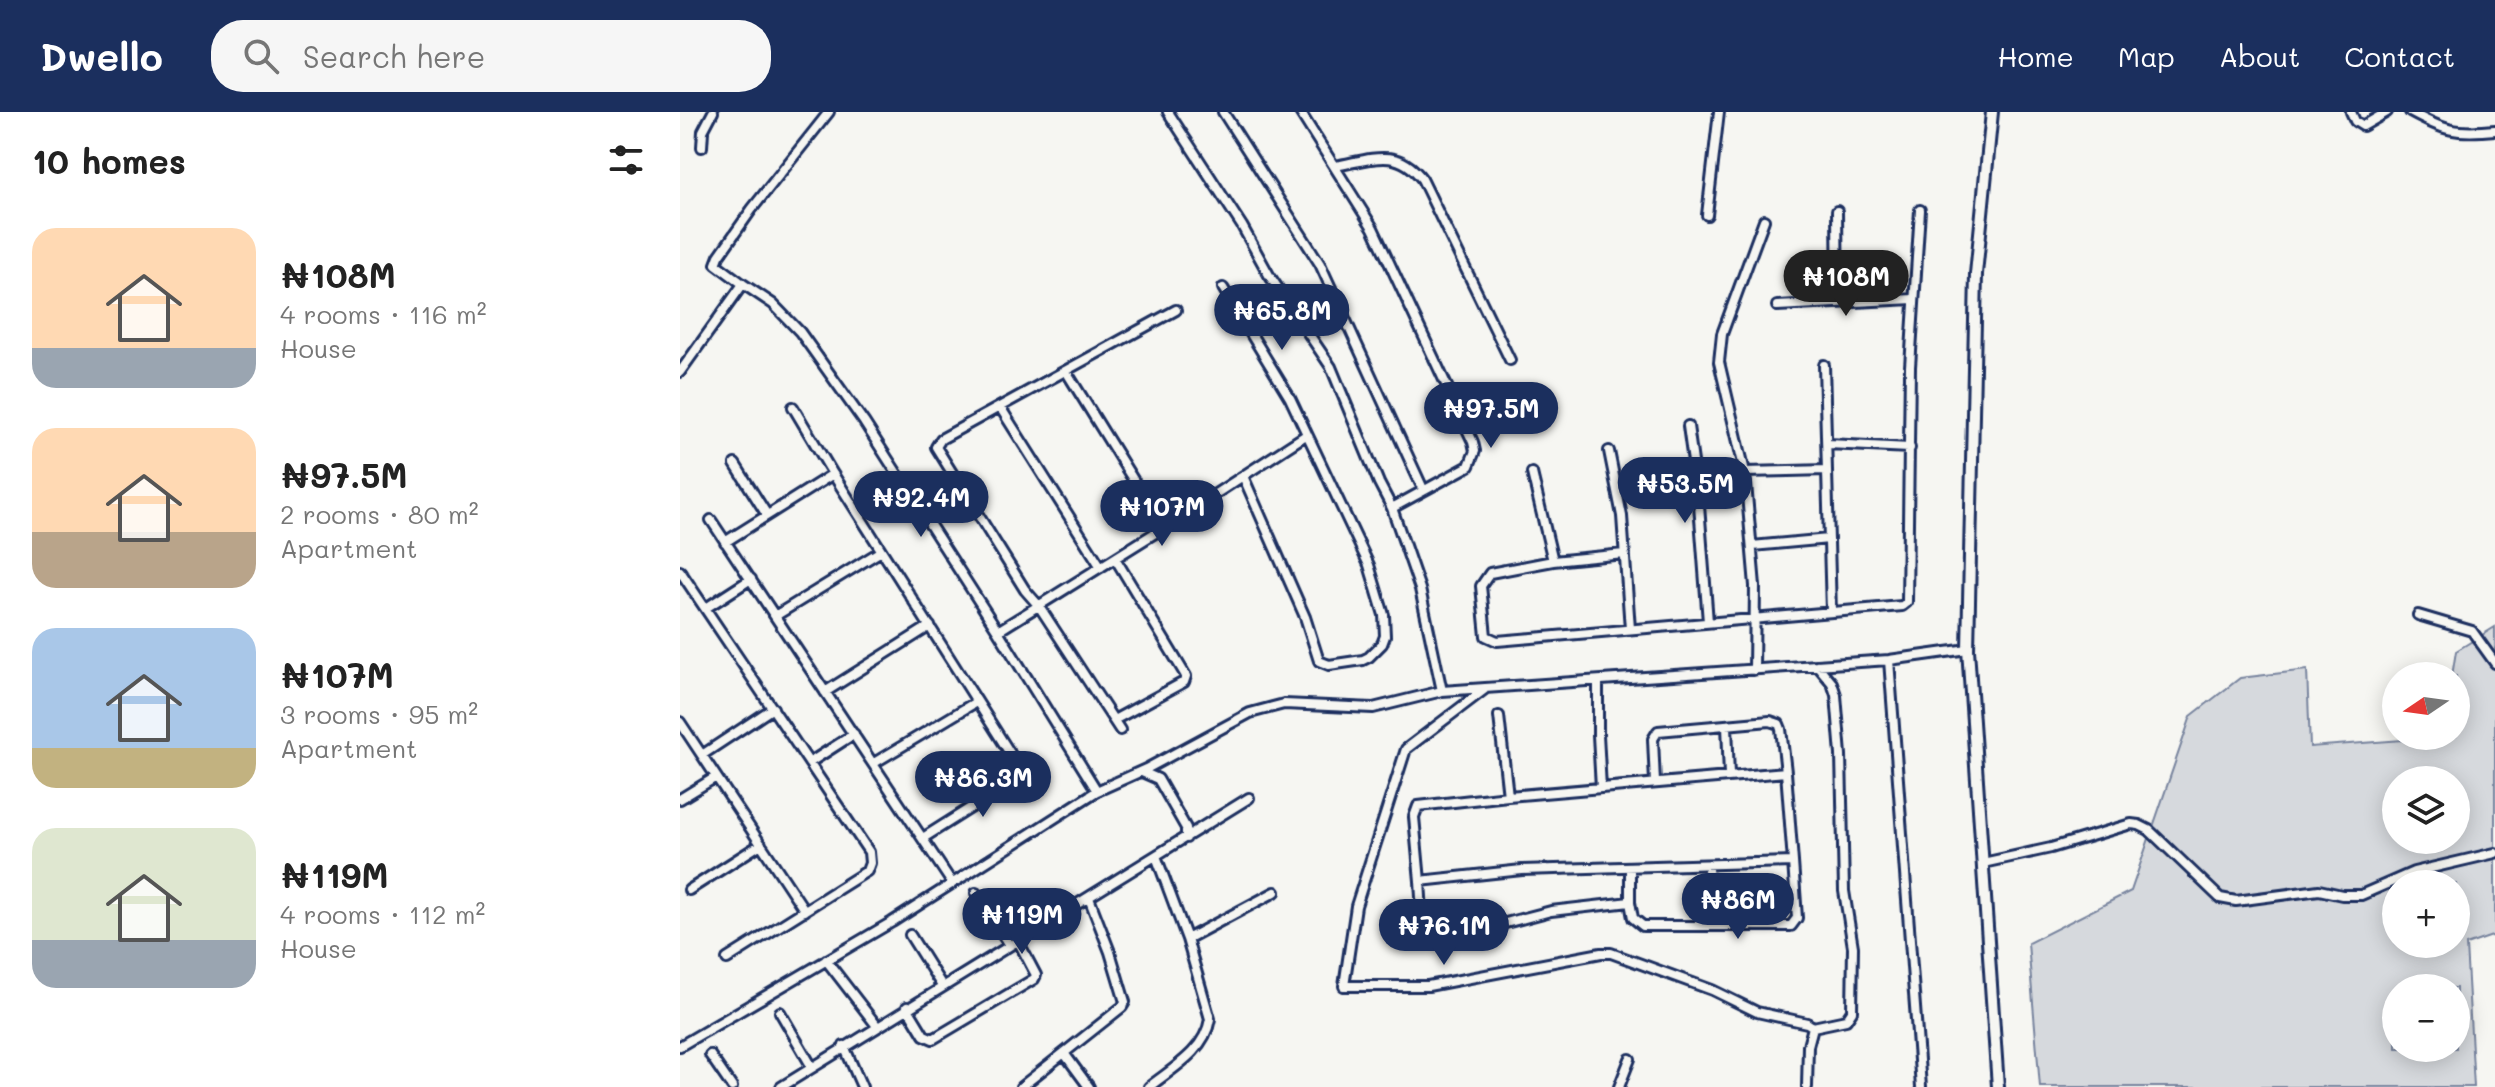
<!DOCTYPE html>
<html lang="en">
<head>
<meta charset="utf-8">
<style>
	:root { --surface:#fff; --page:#f6f6f6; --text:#222; --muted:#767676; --accent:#1b2f5e }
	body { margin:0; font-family:Mali,sans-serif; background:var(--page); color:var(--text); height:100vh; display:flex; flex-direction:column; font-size:30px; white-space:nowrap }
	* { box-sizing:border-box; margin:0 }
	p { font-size:26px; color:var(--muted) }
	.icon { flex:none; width:44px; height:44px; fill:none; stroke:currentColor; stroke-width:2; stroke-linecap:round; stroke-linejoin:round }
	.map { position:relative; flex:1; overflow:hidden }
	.panel { display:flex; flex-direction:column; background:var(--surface); width:680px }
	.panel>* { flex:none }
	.needle { width:52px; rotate:257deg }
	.fabs { position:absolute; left:1702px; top:550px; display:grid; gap:16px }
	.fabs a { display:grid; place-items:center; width:88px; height:88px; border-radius:50%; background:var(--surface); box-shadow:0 4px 20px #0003; font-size:40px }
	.price { position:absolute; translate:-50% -68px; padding:0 18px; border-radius:28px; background:var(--accent); color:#fff; font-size:26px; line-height:52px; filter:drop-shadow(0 2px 4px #0008) }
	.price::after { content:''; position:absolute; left:50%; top:48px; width:24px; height:18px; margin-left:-12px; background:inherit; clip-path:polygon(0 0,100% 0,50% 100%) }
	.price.on { background:#222; color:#fff }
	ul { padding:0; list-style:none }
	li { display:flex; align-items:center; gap:24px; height:200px; padding:0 32px }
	li span { display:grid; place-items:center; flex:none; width:224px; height:160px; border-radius:24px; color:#555 }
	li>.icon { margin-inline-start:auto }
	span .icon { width:96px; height:96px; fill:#fffc; stroke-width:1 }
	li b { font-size:34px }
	h2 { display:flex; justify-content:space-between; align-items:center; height:96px; padding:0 32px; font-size:34px }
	header { display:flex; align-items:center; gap:48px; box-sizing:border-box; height:112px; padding:0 40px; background:var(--accent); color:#fff }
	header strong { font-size:38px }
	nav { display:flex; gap:44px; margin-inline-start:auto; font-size:28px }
	.search { width:560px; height:72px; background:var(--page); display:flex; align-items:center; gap:20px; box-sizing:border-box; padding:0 28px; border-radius:32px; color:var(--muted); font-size:30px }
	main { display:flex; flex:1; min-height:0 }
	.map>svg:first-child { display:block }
	.green { fill:#d6d9dd; stroke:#78849e; stroke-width:2; fill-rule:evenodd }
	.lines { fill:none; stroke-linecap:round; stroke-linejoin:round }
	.minor-casing { stroke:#1b2f5e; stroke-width:14 }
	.major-casing { stroke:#1b2f5e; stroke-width:16 }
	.minor { stroke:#f6f6f2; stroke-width:8 }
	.major { stroke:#f6f6f2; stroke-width:10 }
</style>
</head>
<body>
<header>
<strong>Dwello</strong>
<div class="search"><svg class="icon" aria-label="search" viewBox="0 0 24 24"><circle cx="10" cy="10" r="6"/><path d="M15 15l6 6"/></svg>Search here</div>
<nav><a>Home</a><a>Map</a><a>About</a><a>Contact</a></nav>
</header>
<main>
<section class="panel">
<h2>10 homes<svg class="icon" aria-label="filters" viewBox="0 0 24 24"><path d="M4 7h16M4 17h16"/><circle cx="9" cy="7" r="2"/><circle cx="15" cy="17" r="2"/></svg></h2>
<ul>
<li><span style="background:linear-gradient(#ffd9b3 75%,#9aa5b1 0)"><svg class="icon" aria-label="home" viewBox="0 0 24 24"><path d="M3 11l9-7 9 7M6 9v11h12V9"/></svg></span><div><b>₦108M</b><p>4 rooms · 116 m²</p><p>House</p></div></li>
<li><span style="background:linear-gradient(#ffd9b3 65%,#b9a48a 0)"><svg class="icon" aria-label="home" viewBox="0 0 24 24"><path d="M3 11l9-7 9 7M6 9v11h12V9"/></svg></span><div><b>₦97.5M</b><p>2 rooms · 80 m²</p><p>Apartment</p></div></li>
<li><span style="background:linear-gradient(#a9c7e8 75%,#c2b280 0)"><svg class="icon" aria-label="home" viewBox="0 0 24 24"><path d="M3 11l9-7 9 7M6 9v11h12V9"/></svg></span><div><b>₦107M</b><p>3 rooms · 95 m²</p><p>Apartment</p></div></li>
<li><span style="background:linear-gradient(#dfe7d0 70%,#9aa5b1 0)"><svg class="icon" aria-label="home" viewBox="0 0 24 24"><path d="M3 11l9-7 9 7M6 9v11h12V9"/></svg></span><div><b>₦119M</b><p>4 rooms · 112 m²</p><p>House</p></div></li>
</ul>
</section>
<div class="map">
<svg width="1815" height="975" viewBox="0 0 1815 975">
	<rect width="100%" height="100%" fill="#f6f6f2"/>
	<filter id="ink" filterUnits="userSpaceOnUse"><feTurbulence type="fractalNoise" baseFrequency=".0125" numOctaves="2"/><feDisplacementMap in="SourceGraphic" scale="16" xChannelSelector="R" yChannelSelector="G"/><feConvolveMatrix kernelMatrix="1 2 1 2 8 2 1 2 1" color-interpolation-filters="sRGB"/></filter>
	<g filter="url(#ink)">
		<path class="green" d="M1815,515v308l-29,10 8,142h-434l-12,-144 103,-52 60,-175 49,-38 67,-8 3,77 146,-11v-60h-4l4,-25zM1716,668h60v60h-60zM1716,772h60v60h-60zM1716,876h60v60h-60z"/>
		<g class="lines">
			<defs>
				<path id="minor" d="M488,0l74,114 27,49 62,92 48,116 13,25 28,81 22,102
					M543,0l97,152 103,225
					M620,0l73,116 100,214 2,9 -6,15 -77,42
					M1671,0l4,9 8,5 24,-14
					M1730,0c35,19 45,22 85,18
					M22,35l1,-16 10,-19
					M655,54c35,-6 62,-20 87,13l88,181
					M1157,99l1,91
					M1027,103l12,-103
					M63,172l30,20 27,28 64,90 134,209 99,160
					M543,176l67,110 79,167 15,50 1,21 -3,8 -13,13 -6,3 -34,5 -10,-4 -14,-44 -62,-141
					M1097,194l136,-7
					M1144,253l7,247
					M386,259l97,157
					M0,260l63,-88 -27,-20 3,-8 33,-47 77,-97
					M113,295l40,67 187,295 -2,9 -95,60
					M320,295l101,160
					M1008,314l11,79 9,117
					M1148,332l82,4
					M929,339l13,65 8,113
					M55,352l32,51
					M1065,360l82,-2
					M852,361l21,88
					M31,408l241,363
					M45,430l108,-68
					M1072,434l77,-7
					M944,442l-71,7 -63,12 -9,13 5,50 11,5 405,-35 5,-4 3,-235 10,-157
					M0,459l189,281 1,11 -3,8 -140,88
					M26,496l45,-29
					M1738,503l54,16 23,32
					M95,504l106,-65
					M318,519l165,-103 143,-93
					M1209,548l32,427
					M1074,558l1,-84 -10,-114 -26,-110 3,-28 42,-114
					M918,570v53l3,53
					M805,577l-79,60 -50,157 -12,80h84l173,-33h10l101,37 45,22 50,11 6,4
					M145,580l105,-66
					M819,604l9,80 278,-24 -5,-43 -2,-5 -9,-3 -112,10 -5,8 2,44
					M434,608l70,-38 2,-6 -71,-118
					M0,610l125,189
					M1047,613l2,51
					M440,618l-81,-124 -14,-16 -89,-143 5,-8 235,-129
					M22,643l71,-47
					M129,651l45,-29
					M194,651l102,-61
					M462,660l16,7 28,49v10
					M828,684l-90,10 -4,11 6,64 102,-11 271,-8 -7,-90
					M0,687l36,-22
					M1303,751l68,-15 80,-24 8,1 10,5 71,68 16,3 83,-11 23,5h19l53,-23 81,-19
					M1028,753l1,60
					M740,769l3,49 6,7 33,-8 36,-4 53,-14 79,-9v-35
					M9,778l72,-46
					M296,781l33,52
					M950,790l3,16 10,8h148l6,-8 -4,-56
					M230,823l32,51
					M507,827l88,-47
					M146,848l51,66
					M227,895l17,28 9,4 101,-60 2,-4 -19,-36
					M100,900l32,55
					M0,934l212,-124 205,-131 49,-22 104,-56 34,-9 89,4 69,-17 447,-31 79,-11
					M164,934l18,41
					M384,941l25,34
					M30,943l22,32
					M101,975l468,-289
					M341,975l101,-80 3,-5 -15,-50 -21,-54
					M469,975c24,-19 56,-36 61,-68l-23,-80 -31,-83
					M939,975l11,-28
					M1127,975l1,-41 5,-19 33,-7 6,-9 1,-64 -9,-56 -3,-136 -5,-60 -4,-12 -15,-18"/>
				<path id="major" d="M1312,0l-16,162 -8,375 30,438"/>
			</defs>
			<use href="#minor" class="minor-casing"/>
			<use href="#major" class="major-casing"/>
			<use href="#minor" class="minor"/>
			<use href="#major" class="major"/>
		</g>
	</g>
</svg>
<div class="fabs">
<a><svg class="needle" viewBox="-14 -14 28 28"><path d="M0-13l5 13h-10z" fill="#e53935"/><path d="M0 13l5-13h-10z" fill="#767676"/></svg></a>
<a><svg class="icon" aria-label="layers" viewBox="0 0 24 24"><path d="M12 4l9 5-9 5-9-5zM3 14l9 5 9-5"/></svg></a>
<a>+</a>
<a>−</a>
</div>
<b class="price on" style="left:1166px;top:206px">₦108M</b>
<b class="price" style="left:602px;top:240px">₦65.8M</b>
<b class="price" style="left:811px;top:338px">₦97.5M</b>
<b class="price" style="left:1005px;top:413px">₦53.5M</b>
<b class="price" style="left:241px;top:427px">₦92.4M</b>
<b class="price" style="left:482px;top:436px">₦107M</b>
<b class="price" style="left:303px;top:707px">₦86.3M</b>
<b class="price" style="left:1058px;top:829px">₦86M</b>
<b class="price" style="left:342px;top:844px">₦119M</b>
<b class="price" style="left:764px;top:855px">₦76.1M</b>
</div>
</main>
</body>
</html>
